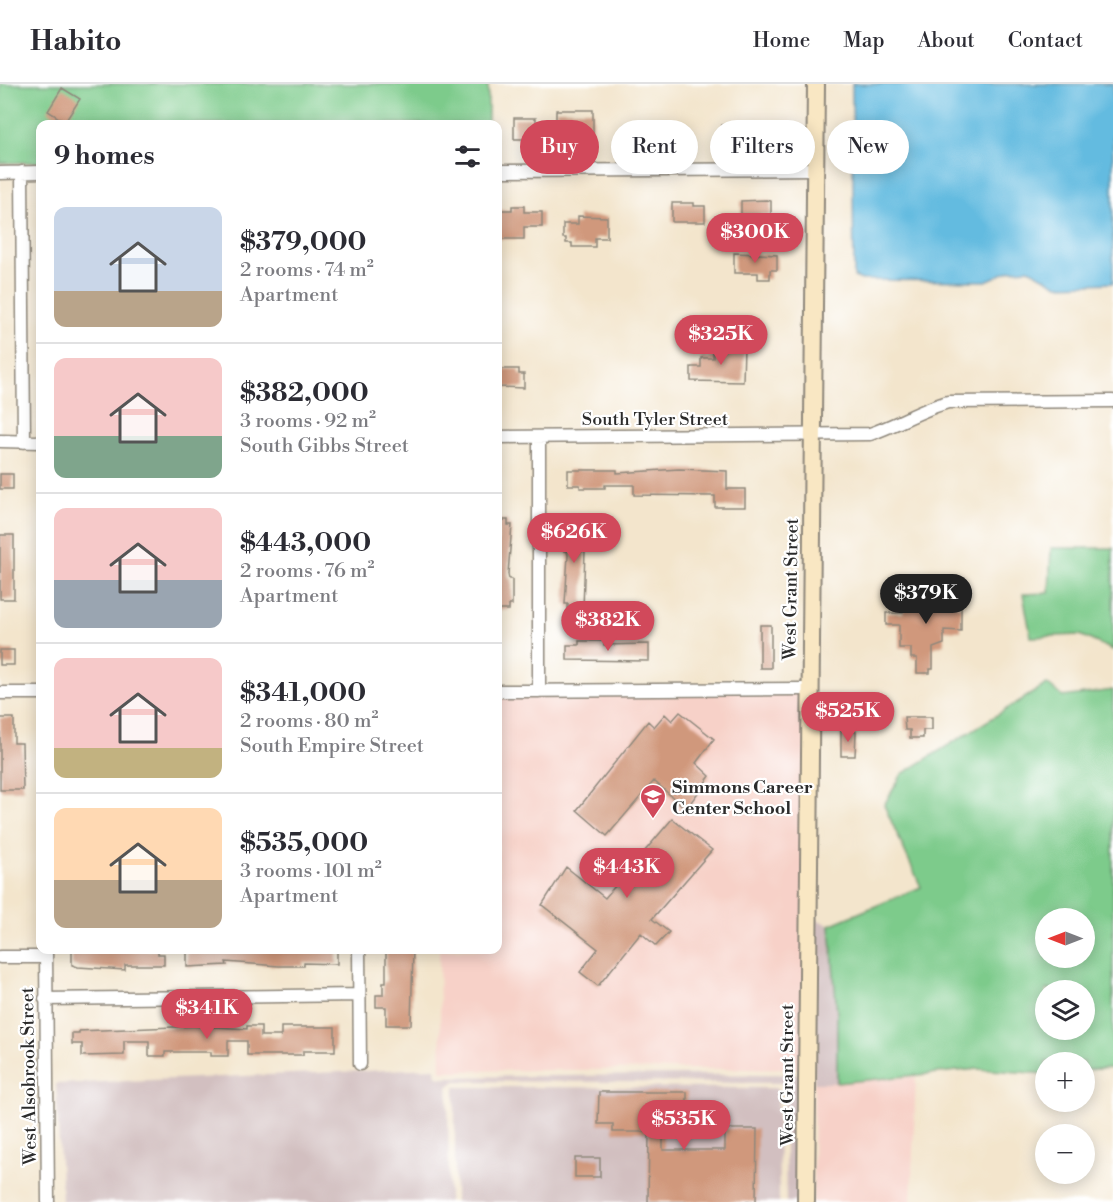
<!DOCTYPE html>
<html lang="en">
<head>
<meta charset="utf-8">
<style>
	:root { --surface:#fff; --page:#f2f2f3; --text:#2b2b33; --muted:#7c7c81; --line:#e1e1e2; --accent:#d1495b }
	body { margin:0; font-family:"Libre Bodoni",serif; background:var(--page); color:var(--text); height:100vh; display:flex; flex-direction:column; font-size:22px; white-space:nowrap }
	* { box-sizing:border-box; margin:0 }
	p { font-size:20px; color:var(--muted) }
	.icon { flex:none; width:33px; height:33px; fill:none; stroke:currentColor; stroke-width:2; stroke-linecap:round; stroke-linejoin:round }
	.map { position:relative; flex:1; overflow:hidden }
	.side { position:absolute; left:36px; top:36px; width:466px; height:834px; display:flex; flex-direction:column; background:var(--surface); border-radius:12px; box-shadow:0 3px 15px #0003 }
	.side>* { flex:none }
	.hud { position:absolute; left:520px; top:36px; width:502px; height:54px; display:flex; gap:12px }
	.needle { width:39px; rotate:270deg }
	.tools { position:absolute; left:1035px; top:824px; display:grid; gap:12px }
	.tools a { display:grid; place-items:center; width:60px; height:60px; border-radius:50%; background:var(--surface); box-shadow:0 3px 15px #0003; font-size:30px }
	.price { position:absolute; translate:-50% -51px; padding:0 14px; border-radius:21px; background:var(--accent); color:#fff; font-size:20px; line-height:39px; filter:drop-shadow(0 2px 3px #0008) }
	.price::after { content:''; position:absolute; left:50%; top:36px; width:18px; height:14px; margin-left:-9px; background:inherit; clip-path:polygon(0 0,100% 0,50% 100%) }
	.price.current { background:#222; color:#fff }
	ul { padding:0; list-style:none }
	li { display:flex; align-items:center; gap:18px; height:150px; padding:0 18px }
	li+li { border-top:2px solid var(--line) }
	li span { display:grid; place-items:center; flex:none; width:168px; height:120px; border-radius:12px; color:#555 }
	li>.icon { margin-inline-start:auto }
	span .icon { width:72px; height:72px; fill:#fffc; stroke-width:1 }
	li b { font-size:26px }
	h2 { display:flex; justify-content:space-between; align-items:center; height:72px; padding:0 18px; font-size:26px }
	.tag { padding:0 21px; border-radius:27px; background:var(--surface); box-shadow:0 3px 15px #0003; font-size:21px; line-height:54px }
	.tag.current { background:var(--accent); color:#fff }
	header { display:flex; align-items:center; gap:36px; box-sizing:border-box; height:84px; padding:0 30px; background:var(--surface); border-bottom:2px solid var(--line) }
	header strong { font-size:28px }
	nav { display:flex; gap:33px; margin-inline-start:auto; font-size:21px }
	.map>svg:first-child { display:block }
	.built { fill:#f7d1c8 }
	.industrial { fill:#d2bfc0 }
	.green { fill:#7dcb8b; stroke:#547b5b; stroke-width:1.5; fill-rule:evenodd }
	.water { fill:#63bbe0; stroke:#477386; stroke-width:1.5 }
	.building { fill:#d0987b }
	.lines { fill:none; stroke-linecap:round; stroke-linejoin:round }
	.street-casing { stroke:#8f887c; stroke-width:15 }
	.secondary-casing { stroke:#8f887c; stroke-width:20 }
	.street { stroke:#fff; stroke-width:12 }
	.secondary { stroke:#f9e7c3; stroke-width:16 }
	.labels { text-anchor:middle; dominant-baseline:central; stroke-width:4.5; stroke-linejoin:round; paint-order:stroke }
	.street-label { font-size:18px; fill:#2b2b2b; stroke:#fff }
	.poi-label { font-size:18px; font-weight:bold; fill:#2b2b2b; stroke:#fff; text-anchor:start }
</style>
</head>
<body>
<header>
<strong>Habito</strong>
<nav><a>Home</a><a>Map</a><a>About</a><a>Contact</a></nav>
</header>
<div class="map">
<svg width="1113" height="1118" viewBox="0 0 1113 1118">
	<rect width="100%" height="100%" fill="#fff"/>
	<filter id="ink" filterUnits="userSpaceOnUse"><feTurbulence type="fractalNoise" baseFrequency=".0167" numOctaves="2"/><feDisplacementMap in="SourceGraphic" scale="12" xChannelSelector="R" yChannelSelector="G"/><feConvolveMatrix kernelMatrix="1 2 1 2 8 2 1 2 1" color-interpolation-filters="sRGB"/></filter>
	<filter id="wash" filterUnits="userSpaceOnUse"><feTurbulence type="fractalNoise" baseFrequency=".008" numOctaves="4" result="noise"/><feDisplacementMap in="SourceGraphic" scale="24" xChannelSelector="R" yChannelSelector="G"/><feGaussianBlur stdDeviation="1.35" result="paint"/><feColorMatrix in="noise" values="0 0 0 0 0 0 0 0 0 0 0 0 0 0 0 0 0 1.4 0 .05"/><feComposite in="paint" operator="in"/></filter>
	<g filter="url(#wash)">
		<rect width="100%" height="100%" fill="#f3e5cc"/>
		<path class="built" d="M809,605l-2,379 -366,3 -2,-121h59v-259z
			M916,993l-5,125h-98l1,-119z"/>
		<path class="industrial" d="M815,835l15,6 7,88v70h-23z
			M435,984l1,7 5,2 358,-3v128h-13l-2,-114 -2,-5 -327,-2 -7,6 1,115h-387l-6,-118z
			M455,1003l323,1 1,114h-324z"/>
		<path class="green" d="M0,0h488v40h-448v38l-40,1z
			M1051,464h62v102l-33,-15 -49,2 -8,-43 26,-1z
			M1047,600l16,13 50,-7v378l-28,2 -1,-8h-38l-1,12 -67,-5 -141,14v-70l-7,-88 91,-38 -37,-82 18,-31zM1046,834h38v39h-38zM1046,906h38v39h-38z"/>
		<path class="water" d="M852,0h261v199l-55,2 -29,-16 -18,1 -25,11 -124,-1 -8,-3z"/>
		<g id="blocks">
			<path class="building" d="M62,4l18,11 -15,23 -17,-11z
				M556,26h37v28h-37z
				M514,34h22v21h-22z
				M722,41h38v14h-38z
				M767,116l4,1v14l-30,-1v-13z
				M672,119h22v3h11v16h-33z
				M512,122h12v6h18v15h-18v12h-26v-29h14z
				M578,132l29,1v21h-12v9h-23v-4h-6v-5h-3v-14h15z
				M734,169l43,2v15h-7v9h-12v-6h-24z
				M713,263h31l-1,35 -52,-1v-14h10v-9h12z
				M499,285h20v5h5v14l-25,-1z
				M679,385l48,2v18h18v18h-30v-11l-81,-1v-10h-29v3h-25v-3h-12v-15h49v3z
				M0,390h13v15h-13z
				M498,436h10v5h4l-4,49 1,5h3v26h-3v5h-11z
				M567,436h15v31h3l-2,58h-15v-5h-3l3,-49 -1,-4h-3l-1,-27h4z
				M0,451h14v64h-14z
				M903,511h53v11h5v25l-17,-1v14l-11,4v21h-3v4h-13v-15h-6v-10h-12v-23h-13v-12h17z
				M760,541h11v43h-11z
				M579,557h25v4l45,-1v17l-82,-1v-15h12z
				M0,566h14v15h-14z
				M680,628l34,27 -18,24 14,13 -24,33 -32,-28 -47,55 -30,-26 71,-89 6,6 11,-13 7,7z
				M904,633h28v13h-9v8h-13v-8h-5z
				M0,634h14v25h8l1,47h-23z
				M841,646l15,2 -1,24h-14z
				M672,735l40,31 -60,69 17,13 -13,14 -15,-13 -43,53 -18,-14 18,-23 -56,-44 24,-38 39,31z
				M72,866h86v4h6v11h-39v5l-47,-3 -6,-2z
				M187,866h150v14l-33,-1v3h-25l-53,-4 1,3 -40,2z
				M386,866h27l-2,75h-25v-18h-10v-12h7v-13h3z
				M198,942l49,3v-3h14v10h20v-9h54v24h-32v4h-56v-14h-19v15h-17v-4h-46v4h-16v-15h-25v14l-42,1v-12h-10v-11h7v-2z
				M599,1008h88v32h-24v26h62v-21h32l-1,73h-108l1,-70h-36v-8h-15z
				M575,1074h25v19h-25z"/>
		</g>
	</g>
	<g filter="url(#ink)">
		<use href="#blocks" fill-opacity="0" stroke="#8f887c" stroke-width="1.5"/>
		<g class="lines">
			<defs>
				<path id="street" d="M498,87l317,-2
					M22,88l2,270
					M0,89l40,-1
					M498,353l372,-3c27,-9 50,-24 78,-32l165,-1
					M539,353v254
					M0,357l40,1
					M498,607l311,-2
					M0,609h40
					M46,866l2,252
					M359,866l1,114
					M0,873h46
					M45,915l314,-4"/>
				<path id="secondary" d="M806,1118l10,-1118"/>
			</defs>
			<use href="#street" class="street-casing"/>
			<use href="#secondary" class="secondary-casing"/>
			<use href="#street" class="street"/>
			<use href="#secondary" class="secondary"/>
		</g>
	</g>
	<defs>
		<symbol id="school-pin" viewBox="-11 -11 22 30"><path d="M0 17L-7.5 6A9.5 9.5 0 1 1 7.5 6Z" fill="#d1495b" stroke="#fff"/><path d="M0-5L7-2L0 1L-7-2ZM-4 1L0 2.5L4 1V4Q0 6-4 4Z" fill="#fff"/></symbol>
	</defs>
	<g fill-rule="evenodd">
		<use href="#school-pin" x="638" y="698" width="30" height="40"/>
	</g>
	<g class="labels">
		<g class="street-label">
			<text x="655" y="335">South Tyler Street</text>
			<text transform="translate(791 505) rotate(-89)">West Grant Street</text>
			<text transform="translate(787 991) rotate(-90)">West Grant Street</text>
			<text transform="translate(29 992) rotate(-91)">West Alsobrook Street</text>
		</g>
		<g class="poi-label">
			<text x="672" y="703">Simmons Career<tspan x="672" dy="21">Center School</tspan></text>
		</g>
	</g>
</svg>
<div class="tools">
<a><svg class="needle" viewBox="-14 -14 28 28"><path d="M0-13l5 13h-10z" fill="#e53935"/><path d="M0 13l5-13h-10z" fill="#7c7c81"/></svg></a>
<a><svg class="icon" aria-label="layers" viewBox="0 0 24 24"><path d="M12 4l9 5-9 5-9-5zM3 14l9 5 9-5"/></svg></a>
<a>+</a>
<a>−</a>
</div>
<b class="price" style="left:755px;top:180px">$300K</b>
<b class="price" style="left:721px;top:282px">$325K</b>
<b class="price" style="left:574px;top:480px">$626K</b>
<b class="price current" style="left:926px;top:541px">$379K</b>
<b class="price" style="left:608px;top:568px">$382K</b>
<b class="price" style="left:848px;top:659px">$525K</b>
<b class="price" style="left:627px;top:815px">$443K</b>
<b class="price" style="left:207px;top:956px">$341K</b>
<b class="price" style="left:684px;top:1067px">$535K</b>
<div class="hud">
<a class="tag current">Buy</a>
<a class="tag">Rent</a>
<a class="tag">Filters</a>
<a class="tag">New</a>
</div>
<section class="side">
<h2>9 homes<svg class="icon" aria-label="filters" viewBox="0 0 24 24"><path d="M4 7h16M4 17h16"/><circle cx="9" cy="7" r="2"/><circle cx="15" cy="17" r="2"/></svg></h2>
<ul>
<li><span style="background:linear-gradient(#c9d6e8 70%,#b9a48a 0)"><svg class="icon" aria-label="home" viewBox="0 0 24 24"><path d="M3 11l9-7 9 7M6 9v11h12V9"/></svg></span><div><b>$379,000</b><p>2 rooms · 74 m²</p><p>Apartment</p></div></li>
<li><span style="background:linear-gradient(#f6c9c9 65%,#7fa58c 0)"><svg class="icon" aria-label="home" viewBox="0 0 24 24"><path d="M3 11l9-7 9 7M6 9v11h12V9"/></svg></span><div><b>$382,000</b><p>3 rooms · 92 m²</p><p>South Gibbs Street</p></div></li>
<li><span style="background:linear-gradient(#f6c9c9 60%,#9aa5b1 0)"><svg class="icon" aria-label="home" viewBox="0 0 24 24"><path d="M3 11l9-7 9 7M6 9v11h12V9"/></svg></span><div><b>$443,000</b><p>2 rooms · 76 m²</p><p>Apartment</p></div></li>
<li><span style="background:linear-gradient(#f6c9c9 75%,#c2b280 0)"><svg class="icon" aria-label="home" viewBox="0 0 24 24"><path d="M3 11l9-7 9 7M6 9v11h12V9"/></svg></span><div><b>$341,000</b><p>2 rooms · 80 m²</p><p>South Empire Street</p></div></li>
<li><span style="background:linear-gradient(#ffd9b3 60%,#b9a48a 0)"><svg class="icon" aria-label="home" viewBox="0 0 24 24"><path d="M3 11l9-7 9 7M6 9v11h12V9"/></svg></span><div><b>$535,000</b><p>3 rooms · 101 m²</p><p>Apartment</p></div></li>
</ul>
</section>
</div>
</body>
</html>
